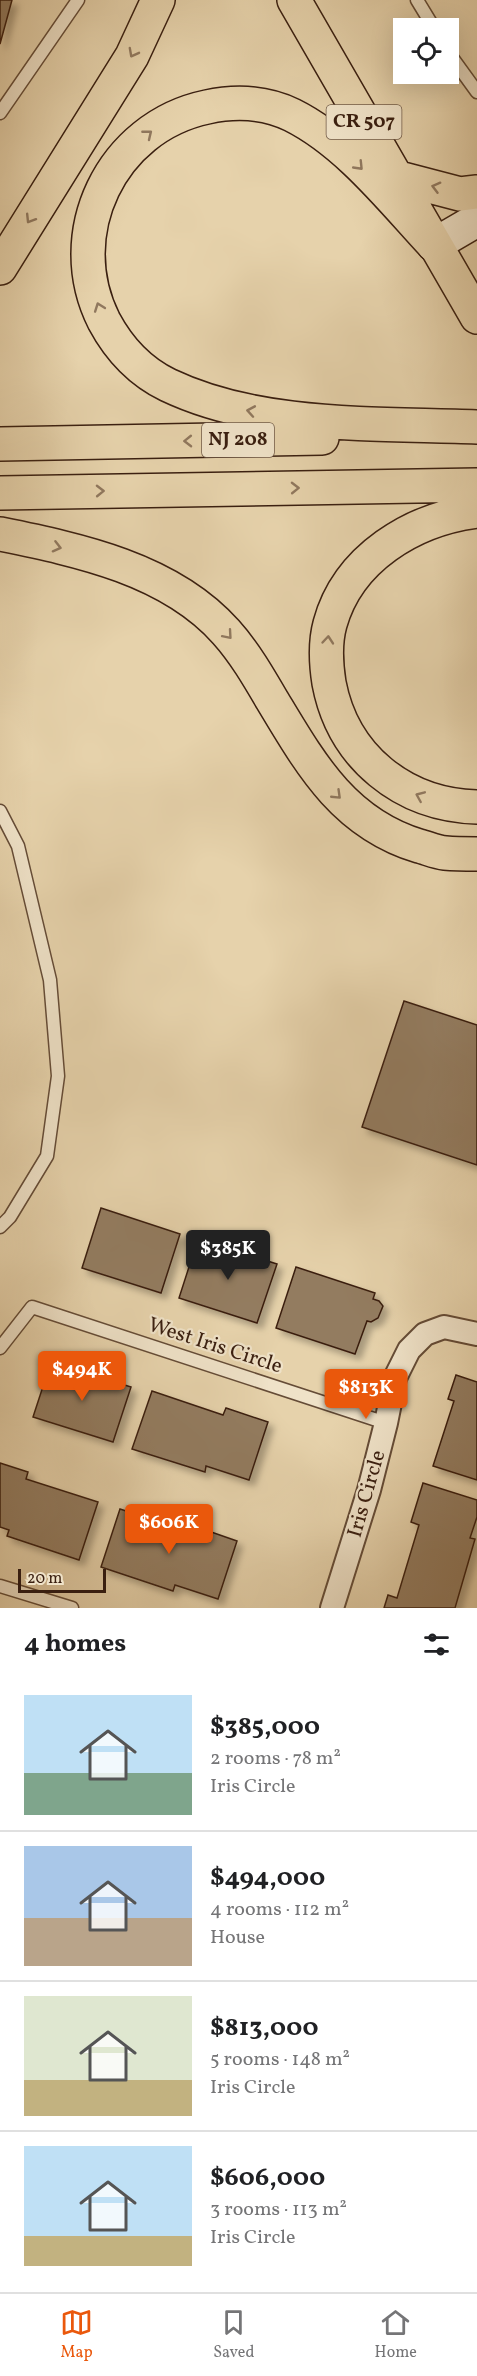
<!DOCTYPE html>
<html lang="en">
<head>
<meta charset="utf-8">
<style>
	:root { --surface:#fff; --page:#f6f6f6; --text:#202124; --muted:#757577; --line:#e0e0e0; --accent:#ea580c }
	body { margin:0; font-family:Vollkorn,serif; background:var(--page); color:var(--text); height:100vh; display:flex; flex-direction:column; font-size:22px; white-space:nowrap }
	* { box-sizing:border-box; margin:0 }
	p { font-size:20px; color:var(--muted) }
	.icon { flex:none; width:33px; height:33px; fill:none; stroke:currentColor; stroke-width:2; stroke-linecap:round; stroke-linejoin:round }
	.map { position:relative; height:1608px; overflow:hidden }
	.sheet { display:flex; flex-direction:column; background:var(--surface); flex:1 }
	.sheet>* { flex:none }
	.buttons { position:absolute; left:393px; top:18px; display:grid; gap:12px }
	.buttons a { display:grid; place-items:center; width:66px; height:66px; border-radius:0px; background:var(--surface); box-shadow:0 6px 24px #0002; font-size:30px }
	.scale { position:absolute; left:18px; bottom:15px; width:88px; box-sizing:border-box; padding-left:6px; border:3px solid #3a1f10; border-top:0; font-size:16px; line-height:21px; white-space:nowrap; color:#3a1f10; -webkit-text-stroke:4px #efe2c8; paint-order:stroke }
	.price { position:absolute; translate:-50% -51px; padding:0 14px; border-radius:6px; background:var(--accent); color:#fff; font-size:20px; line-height:39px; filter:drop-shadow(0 2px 3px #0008) }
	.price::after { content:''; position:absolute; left:50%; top:36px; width:18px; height:14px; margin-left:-9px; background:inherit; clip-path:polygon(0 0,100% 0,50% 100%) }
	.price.current { background:#222; color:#fff }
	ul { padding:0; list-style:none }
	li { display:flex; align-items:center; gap:18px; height:150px; padding:0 24px }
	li+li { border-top:2px solid var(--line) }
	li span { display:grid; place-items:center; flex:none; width:168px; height:120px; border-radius:0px; color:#555 }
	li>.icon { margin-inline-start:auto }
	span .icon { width:72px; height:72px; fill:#fffc; stroke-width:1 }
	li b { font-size:26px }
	h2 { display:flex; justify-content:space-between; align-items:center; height:72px; padding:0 24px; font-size:26px }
	.tab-bar { display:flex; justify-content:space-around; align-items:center; height:84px; border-top:2px solid var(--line); background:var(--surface); font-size:16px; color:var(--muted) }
	.tab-bar a { display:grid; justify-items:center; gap:3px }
	.tab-bar .current { color:var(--accent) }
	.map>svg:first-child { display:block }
	.building { fill:#937c61; stroke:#3a1f10; stroke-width:1.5; filter:url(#shadow) }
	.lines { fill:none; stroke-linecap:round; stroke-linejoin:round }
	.lane-casing { stroke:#654c37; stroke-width:15 }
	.street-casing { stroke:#654c37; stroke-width:26 }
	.secondary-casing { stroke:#3a1f10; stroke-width:36 }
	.primary-casing { stroke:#3a1f10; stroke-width:36 }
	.highway-casing { stroke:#3a1f10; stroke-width:36 }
	.lane { stroke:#efe2c8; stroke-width:12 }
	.street { stroke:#efe2c8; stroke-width:22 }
	.secondary { stroke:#efe2c8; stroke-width:33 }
	.primary { stroke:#e6d2ab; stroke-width:33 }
	.highway { stroke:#e6d2ab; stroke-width:33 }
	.oneway { stroke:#90785e }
	.labels { text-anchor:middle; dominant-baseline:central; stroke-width:4.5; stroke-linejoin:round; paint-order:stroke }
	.shield { fill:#efe2c8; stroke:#705a47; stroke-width:1.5 }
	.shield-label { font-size:20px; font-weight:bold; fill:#3a1f10 }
	.street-label { font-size:21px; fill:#3a1f10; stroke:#efe2c8 }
</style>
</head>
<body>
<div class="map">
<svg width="477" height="1608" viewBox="0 0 477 1608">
	<defs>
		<filter id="shadow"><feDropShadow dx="5.5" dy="5.5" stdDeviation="3" flood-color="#0004"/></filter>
	</defs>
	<rect width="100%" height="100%" fill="#e6d2ab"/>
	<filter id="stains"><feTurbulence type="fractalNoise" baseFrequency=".00333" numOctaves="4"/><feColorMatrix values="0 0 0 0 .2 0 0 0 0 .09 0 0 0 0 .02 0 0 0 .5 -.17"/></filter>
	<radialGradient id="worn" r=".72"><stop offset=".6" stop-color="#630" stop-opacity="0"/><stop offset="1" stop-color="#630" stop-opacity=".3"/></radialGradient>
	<path class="building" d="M0,0h12l-12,44z
		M404,1001l73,24v140l-115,-38z
		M101,1208l79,26 -19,59 -79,-25z
		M198,1239l79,25 -20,59 -78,-25z
		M296,1267l79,26 -2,6 6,2 4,5 -5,12 -7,4 -4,-1 -12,33 -79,-26z
		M51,1362l80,25 -18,55 -80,-25z
		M456,1375l21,7v98l-44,-14 21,-65 -6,-2z
		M152,1391l71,24 3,-7 42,14 -19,58 -43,-14 -1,6 -73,-23z
		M0,1463l28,9 -2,7 72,23 -19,58 -72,-24 2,-6 -9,-3z
		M423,1483l54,17v17l-7,21 5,1 -20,69h-71l4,-13 9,3 22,-73 -8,-3z
		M120,1509l72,24 2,-7 43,15 -19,58 -43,-14 -2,6 -72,-24z"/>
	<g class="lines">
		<defs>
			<path id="lane" d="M417,0l17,28
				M448,52l29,40
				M0,113l78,-113
				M0,811l18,35 32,134 8,96 -11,80 -37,61 -10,10
				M0,1348l32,-41 354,116
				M0,1586l72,22"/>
			<path id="street" d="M332,1608l37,-118 17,-67 9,-45 14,-28 16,-16 19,-7 33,7"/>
			<path id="secondary" d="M434,245l43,-25"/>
			<path id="primary" d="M294,0l183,317
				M395,177l65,17 17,-2"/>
			<path id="highway" d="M434,245c-42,-45 -86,-102 -142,-130 -27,-13 -57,-14 -85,-8 -96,20 -147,127 -103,214 15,28 35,50 64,64 92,44 209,38 309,42
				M0,268l132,-212 26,-56
				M0,444l322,-6
				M0,493l477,-8
				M477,511c-64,8 -129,47 -147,113 -5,18 -4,40 -1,59 14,74 74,122 148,124
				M0,534c79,16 170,35 226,98 18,20 32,44 46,68 38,63 71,123 147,146 8,2 17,6 26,7 11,1 22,1 32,1"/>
		</defs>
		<use href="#lane" class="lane-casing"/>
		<use href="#street" class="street-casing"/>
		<use href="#secondary" class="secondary-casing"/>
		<use href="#primary" class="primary-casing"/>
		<use href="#highway" class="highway-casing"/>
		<use href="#lane" class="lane"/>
		<use href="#street" class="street"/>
		<use href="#secondary" class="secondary"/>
		<use href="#primary" class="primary"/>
		<use href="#highway" class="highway"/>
	</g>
	<defs><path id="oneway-chevron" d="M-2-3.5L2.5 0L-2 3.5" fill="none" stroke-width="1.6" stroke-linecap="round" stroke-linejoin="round" transform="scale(1.5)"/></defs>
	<g class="oneway">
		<use href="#oneway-chevron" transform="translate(133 53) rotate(118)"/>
		<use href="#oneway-chevron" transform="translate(148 134) rotate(-39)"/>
		<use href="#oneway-chevron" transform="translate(359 166) rotate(46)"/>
		<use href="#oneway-chevron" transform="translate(436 187) rotate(-165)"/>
		<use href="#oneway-chevron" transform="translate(30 219) rotate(122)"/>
		<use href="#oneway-chevron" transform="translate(99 307) rotate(-110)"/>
		<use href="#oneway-chevron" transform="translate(251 411) rotate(-170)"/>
		<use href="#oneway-chevron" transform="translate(188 441) rotate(179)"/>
		<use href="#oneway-chevron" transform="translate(295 488) rotate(-1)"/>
		<use href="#oneway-chevron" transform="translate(100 491) rotate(-1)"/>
		<use href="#oneway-chevron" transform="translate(57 547) rotate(14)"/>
		<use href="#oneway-chevron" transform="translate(228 635) rotate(49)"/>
		<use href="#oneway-chevron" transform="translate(328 640) rotate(-85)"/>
		<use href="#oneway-chevron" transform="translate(337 795) rotate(44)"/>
		<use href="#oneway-chevron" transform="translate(420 796) rotate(-157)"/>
	</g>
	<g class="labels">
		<g class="shield">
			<rect x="326.5" y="105" width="75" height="34" rx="4.5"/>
			<rect x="202" y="423" width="72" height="34" rx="4.5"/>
		</g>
		<g class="shield-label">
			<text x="364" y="122">CR 507</text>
			<text x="238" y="440">NJ 208</text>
		</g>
		<g class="street-label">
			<text transform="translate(215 1346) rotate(18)">West Iris Circle</text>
			<text transform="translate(367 1494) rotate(-74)">Iris Circle</text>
		</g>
	</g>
	<rect width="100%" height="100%" filter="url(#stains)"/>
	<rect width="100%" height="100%" fill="url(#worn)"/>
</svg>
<div class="buttons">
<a><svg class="icon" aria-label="locate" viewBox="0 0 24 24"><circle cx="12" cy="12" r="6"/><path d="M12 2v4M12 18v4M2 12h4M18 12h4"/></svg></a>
</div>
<div class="scale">20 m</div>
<b class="price current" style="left:228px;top:1281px">$385K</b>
<b class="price" style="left:82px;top:1402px">$494K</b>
<b class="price" style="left:366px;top:1420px">$813K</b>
<b class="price" style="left:169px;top:1555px">$606K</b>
</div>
<section class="sheet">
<h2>4 homes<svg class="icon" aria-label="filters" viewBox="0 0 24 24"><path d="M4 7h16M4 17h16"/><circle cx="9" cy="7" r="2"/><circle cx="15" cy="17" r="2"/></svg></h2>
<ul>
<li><span style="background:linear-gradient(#bfe0f5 65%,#7fa58c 0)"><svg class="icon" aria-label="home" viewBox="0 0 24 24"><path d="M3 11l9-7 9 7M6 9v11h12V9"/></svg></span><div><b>$385,000</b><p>2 rooms · 78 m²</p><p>Iris Circle</p></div></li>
<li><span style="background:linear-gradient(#a9c7e8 60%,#b9a48a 0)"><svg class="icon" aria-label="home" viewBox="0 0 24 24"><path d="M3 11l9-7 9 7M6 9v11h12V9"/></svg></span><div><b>$494,000</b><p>4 rooms · 112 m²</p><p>House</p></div></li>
<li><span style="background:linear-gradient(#dfe7d0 70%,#c2b280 0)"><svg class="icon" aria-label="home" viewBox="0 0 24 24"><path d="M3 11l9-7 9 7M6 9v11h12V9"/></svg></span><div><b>$813,000</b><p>5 rooms · 148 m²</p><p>Iris Circle</p></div></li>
<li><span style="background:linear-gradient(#bfe0f5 75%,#c2b280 0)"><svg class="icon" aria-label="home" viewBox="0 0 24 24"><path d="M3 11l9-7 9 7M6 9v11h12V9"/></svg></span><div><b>$606,000</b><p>3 rooms · 113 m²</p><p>Iris Circle</p></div></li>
</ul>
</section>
<nav class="tab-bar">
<a class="current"><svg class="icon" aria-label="map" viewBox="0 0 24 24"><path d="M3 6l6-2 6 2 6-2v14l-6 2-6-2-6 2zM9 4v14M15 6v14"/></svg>Map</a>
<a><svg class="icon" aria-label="saved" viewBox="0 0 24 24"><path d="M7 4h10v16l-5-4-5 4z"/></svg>Saved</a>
<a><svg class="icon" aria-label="home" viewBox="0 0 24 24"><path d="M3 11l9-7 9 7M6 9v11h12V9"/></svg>Home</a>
</nav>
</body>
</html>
